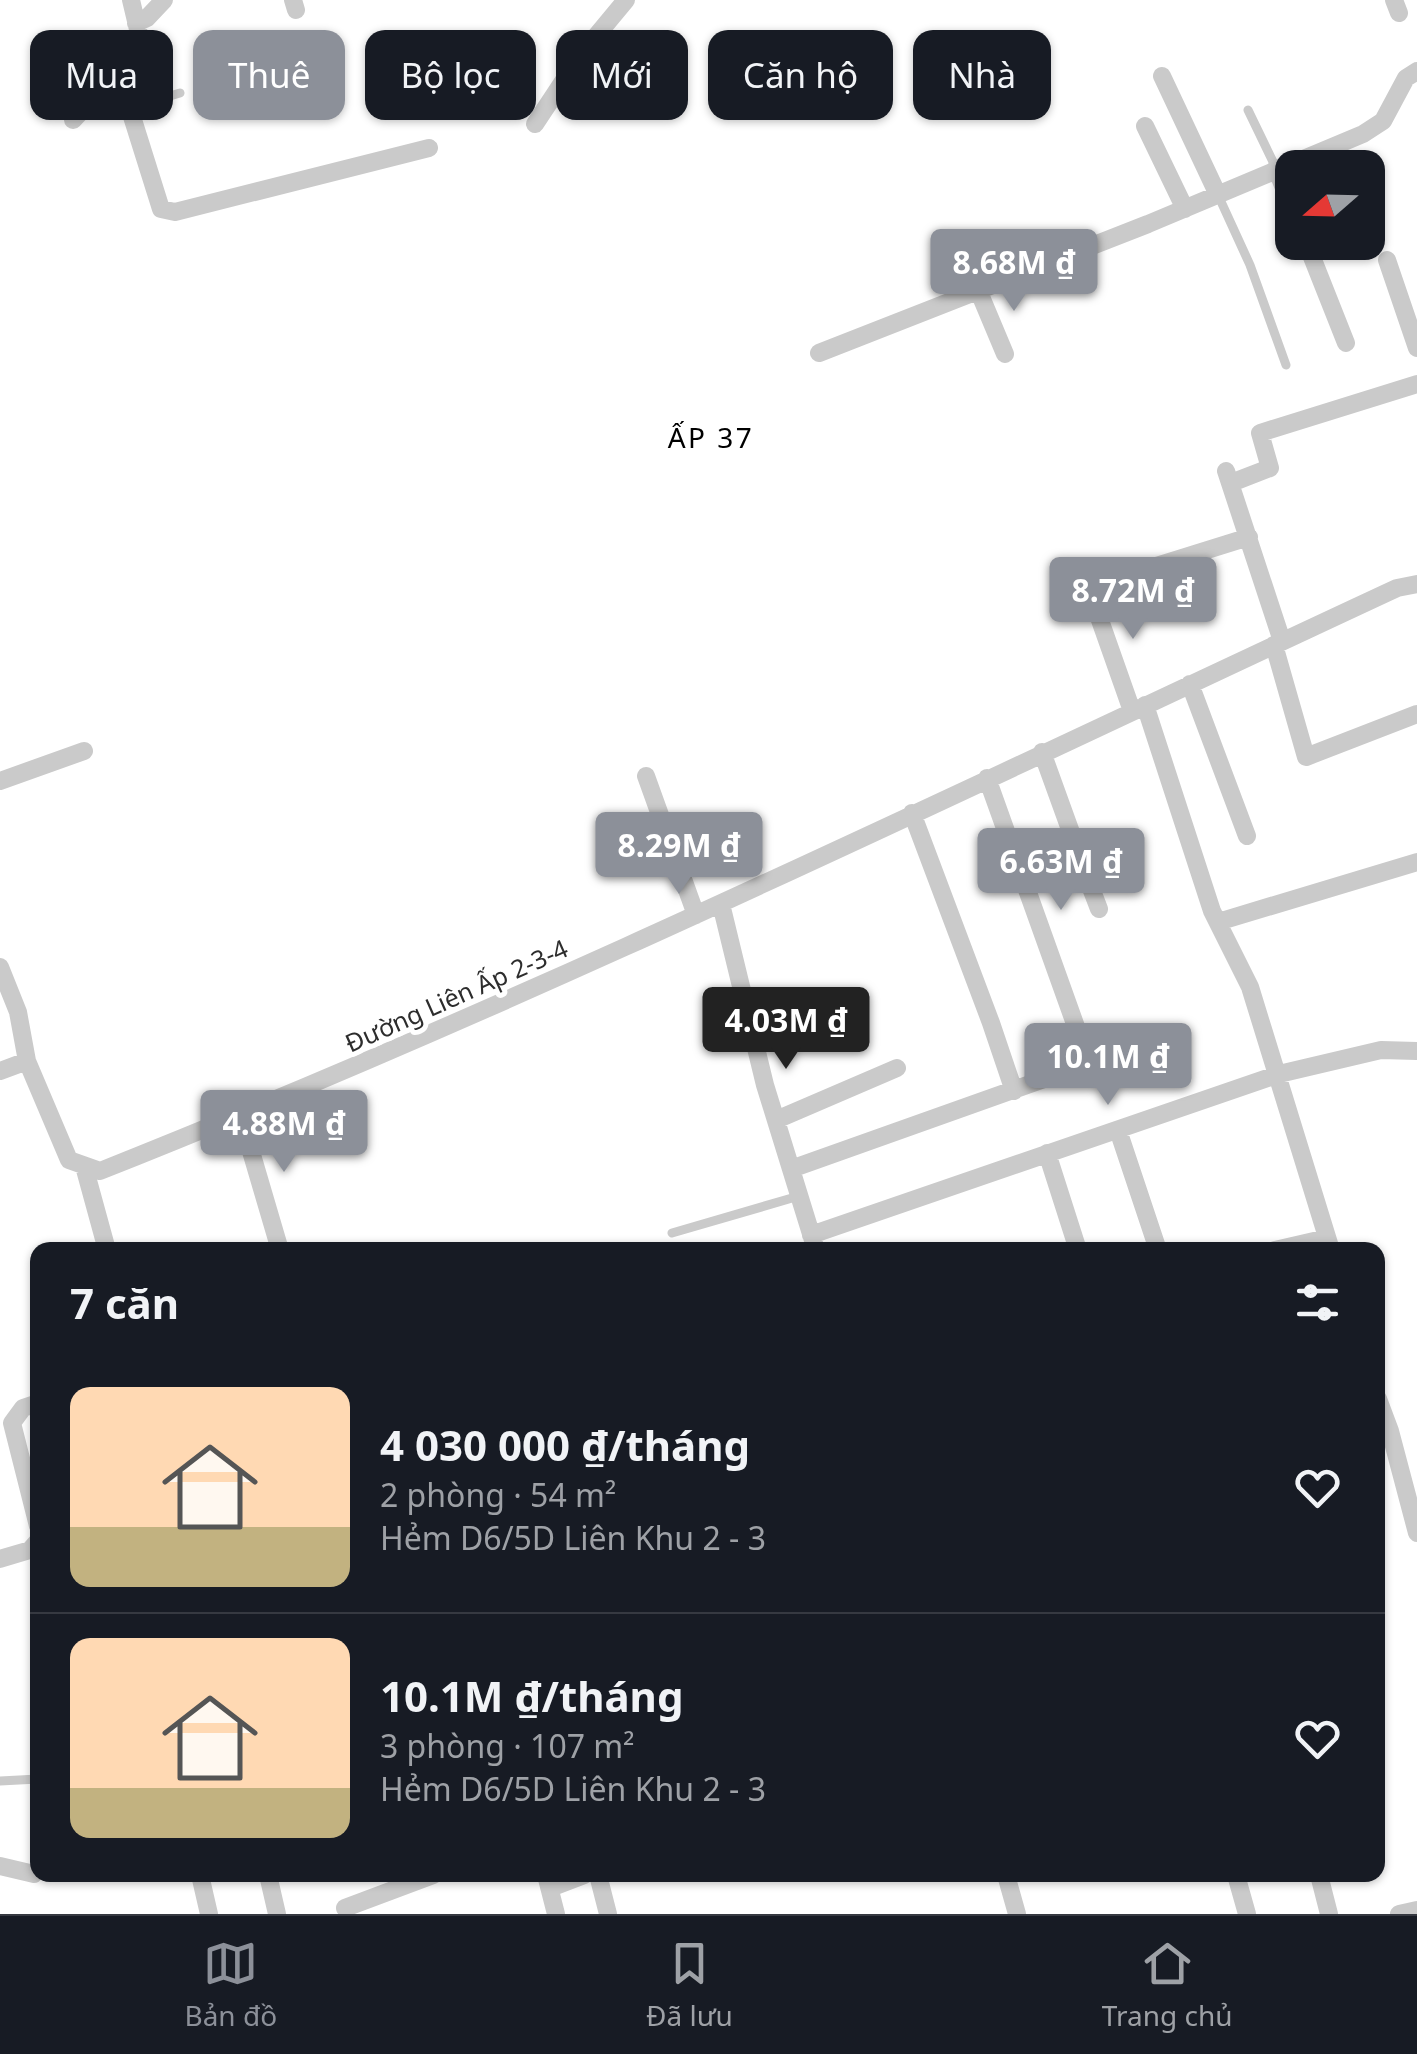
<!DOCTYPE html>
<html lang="vi">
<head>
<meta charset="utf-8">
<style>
	:root { --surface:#171b24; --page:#20242c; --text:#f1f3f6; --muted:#9ea1a6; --line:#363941; --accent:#8c9099 }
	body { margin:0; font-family:"Noto Sans",sans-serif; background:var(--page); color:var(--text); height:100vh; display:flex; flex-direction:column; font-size:38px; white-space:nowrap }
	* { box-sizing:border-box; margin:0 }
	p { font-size:32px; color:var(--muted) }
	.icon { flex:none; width:55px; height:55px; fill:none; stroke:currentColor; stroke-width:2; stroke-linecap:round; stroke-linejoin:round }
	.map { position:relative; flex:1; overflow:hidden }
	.side { position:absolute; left:30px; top:1242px; width:1355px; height:640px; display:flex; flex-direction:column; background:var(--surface); border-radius:20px; box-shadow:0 2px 8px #0004 }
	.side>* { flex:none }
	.guide { position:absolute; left:30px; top:30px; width:1358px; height:90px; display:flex; gap:20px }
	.needle { width:65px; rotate:250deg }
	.tools { position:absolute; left:1275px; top:150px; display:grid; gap:20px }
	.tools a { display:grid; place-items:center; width:110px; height:110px; border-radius:20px; background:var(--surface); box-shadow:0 2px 8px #0004; font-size:50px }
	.price { position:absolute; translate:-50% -85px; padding:0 22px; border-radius:10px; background:var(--accent); color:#fff; font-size:32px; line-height:65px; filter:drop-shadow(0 2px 5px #0008) }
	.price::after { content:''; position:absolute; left:50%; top:60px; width:30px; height:22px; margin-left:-15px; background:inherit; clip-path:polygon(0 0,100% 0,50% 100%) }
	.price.on { background:#222; color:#fff }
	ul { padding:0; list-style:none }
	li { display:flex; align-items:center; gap:30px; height:250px; padding:0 40px }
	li+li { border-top:2px solid var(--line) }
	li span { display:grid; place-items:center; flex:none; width:280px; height:200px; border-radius:20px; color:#555 }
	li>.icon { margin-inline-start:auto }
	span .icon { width:120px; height:120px; fill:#fffc; stroke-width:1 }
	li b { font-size:42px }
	h2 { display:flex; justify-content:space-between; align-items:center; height:120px; padding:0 40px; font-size:42px }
	.tag { padding:0 35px; border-radius:20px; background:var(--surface); box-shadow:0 2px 8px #0004; font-size:35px; line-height:90px }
	.tag.on { background:var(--accent); color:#fff }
	.tabs { display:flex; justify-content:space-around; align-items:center; height:140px; border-top:2px solid var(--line); background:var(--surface); font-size:28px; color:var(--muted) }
	.tabs a { display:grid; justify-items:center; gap:5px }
	.tabs .on { color:var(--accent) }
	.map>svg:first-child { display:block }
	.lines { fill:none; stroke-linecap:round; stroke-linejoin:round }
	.lane { stroke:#cacaca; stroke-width:9 }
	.street { stroke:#cacaca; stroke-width:18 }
	.labels { text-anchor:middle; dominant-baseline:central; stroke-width:10; stroke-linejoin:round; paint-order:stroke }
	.street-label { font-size:25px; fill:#2d2d2d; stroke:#fff }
	.neighbourhood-label { font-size:28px; letter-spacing:2.5px; fill:#000; stroke:#fff }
</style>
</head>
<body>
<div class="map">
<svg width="1417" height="1914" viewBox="0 0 1417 1914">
	<rect width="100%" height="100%" fill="#fff"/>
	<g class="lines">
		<path class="lane" d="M129,108l51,-15
			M1248,110l28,58
			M1218,195l32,70 36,100
			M672,1233l127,-37
			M0,1781l38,-2"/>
		<path class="street" d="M131,0l9,38 -22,34 43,137 14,3 254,-64
			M293,0l3,10
			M1394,0l5,13
			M136,23l11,-5 17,-18
			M1162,76l56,119
			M73,120l45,-48
			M535,124l47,-71 44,-53
			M1145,126l40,83
			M1276,168l16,40
			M1306,242l40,101
			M1387,260l30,88
			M979,292l26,62
			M819,353l329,-129 215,-90 20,-13 23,-43 11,-7
			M1226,471l56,170
			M1231,483l39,-15 -10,-35 157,-49
			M1124,576l125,-39
			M1089,589l43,122
			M1274,645l32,112 111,-43
			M1190,684l57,152
			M1145,705l67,206 38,76 81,263
			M1042,752l30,83 13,15 1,25 13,34
			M646,776l50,139
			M0,781l84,-30
			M912,813l79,210 23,68
			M721,904l44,181 51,165
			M1218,922l199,-60
			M0,967l18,45 9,49
			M0,1071l27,-10 42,99 31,11c441,-175 867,-383 1297,-583l20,-4
			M240,1114l40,136
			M776,1120l121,-52
			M1118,1130l40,120
			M1047,1153l31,97
			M84,1166l23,84
			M791,1169l298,-106 -102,-285
			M811,1235l468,-161 102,-24 36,1
			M1275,1250l52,-12
			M1378,1399l12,32 -12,3
			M38,1403l-15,5 -11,15 26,103
			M1390,1431l27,102
			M0,1559l30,-9 8,-9
			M0,1866l34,8
			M200,1875l9,39
			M268,1875l9,39
			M546,1875l10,39
			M598,1875l10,39
			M1006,1875l11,39
			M1236,1875l11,39
			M1319,1875l10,39
			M550,1888l34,-13
			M345,1908l88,-33
			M1399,1914l18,-4"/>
	</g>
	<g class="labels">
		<g class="street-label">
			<text transform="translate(456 995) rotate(-24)">Đường Liên Ấp 2-3-4</text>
		</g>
		<g class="neighbourhood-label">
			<text x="711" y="437">ẤP 37</text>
		</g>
	</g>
</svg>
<div class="tools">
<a><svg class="needle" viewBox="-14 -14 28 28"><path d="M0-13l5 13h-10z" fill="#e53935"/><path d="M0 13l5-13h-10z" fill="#9ea1a6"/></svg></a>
</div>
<b class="price" style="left:1014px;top:314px">8.68M ₫</b>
<b class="price" style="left:1133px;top:642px">8.72M ₫</b>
<b class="price" style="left:679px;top:897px">8.29M ₫</b>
<b class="price" style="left:1061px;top:913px">6.63M ₫</b>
<b class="price on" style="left:786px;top:1072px">4.03M ₫</b>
<b class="price" style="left:1108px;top:1108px">10.1M ₫</b>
<b class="price" style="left:284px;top:1175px">4.88M ₫</b>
<div class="guide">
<a class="tag">Mua</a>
<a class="tag on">Thuê</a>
<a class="tag">Bộ lọc</a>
<a class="tag">Mới</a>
<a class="tag">Căn hộ</a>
<a class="tag">Nhà</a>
</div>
<section class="side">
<h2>7 căn<svg class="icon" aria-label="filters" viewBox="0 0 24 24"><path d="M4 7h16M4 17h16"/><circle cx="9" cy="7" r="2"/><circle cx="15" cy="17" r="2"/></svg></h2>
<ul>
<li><span style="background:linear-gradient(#ffd9b3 70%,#c2b280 0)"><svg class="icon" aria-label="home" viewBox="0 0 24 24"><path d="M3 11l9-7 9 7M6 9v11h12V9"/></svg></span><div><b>4 030 000 ₫/tháng</b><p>2 phòng · 54 m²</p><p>Hẻm D6/5D Liên Khu 2 - 3</p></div><svg class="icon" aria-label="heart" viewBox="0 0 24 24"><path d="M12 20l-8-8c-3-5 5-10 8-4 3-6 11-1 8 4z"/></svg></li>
<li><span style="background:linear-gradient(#ffd9b3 75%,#c2b280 0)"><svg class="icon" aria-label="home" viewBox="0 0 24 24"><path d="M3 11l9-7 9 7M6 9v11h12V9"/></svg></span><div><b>10.1M ₫/tháng</b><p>3 phòng · 107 m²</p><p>Hẻm D6/5D Liên Khu 2 - 3</p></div><svg class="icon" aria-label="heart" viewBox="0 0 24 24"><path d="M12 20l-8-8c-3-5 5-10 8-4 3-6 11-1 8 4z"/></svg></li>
</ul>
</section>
</div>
<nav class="tabs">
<a class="on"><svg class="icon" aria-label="map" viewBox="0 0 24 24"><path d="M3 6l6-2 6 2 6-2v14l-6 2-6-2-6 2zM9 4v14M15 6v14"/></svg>Bản đồ</a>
<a><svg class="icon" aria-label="saved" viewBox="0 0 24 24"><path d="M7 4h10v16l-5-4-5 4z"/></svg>Đã lưu</a>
<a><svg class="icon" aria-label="home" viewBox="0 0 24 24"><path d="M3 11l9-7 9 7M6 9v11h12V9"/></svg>Trang chủ</a>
</nav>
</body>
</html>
